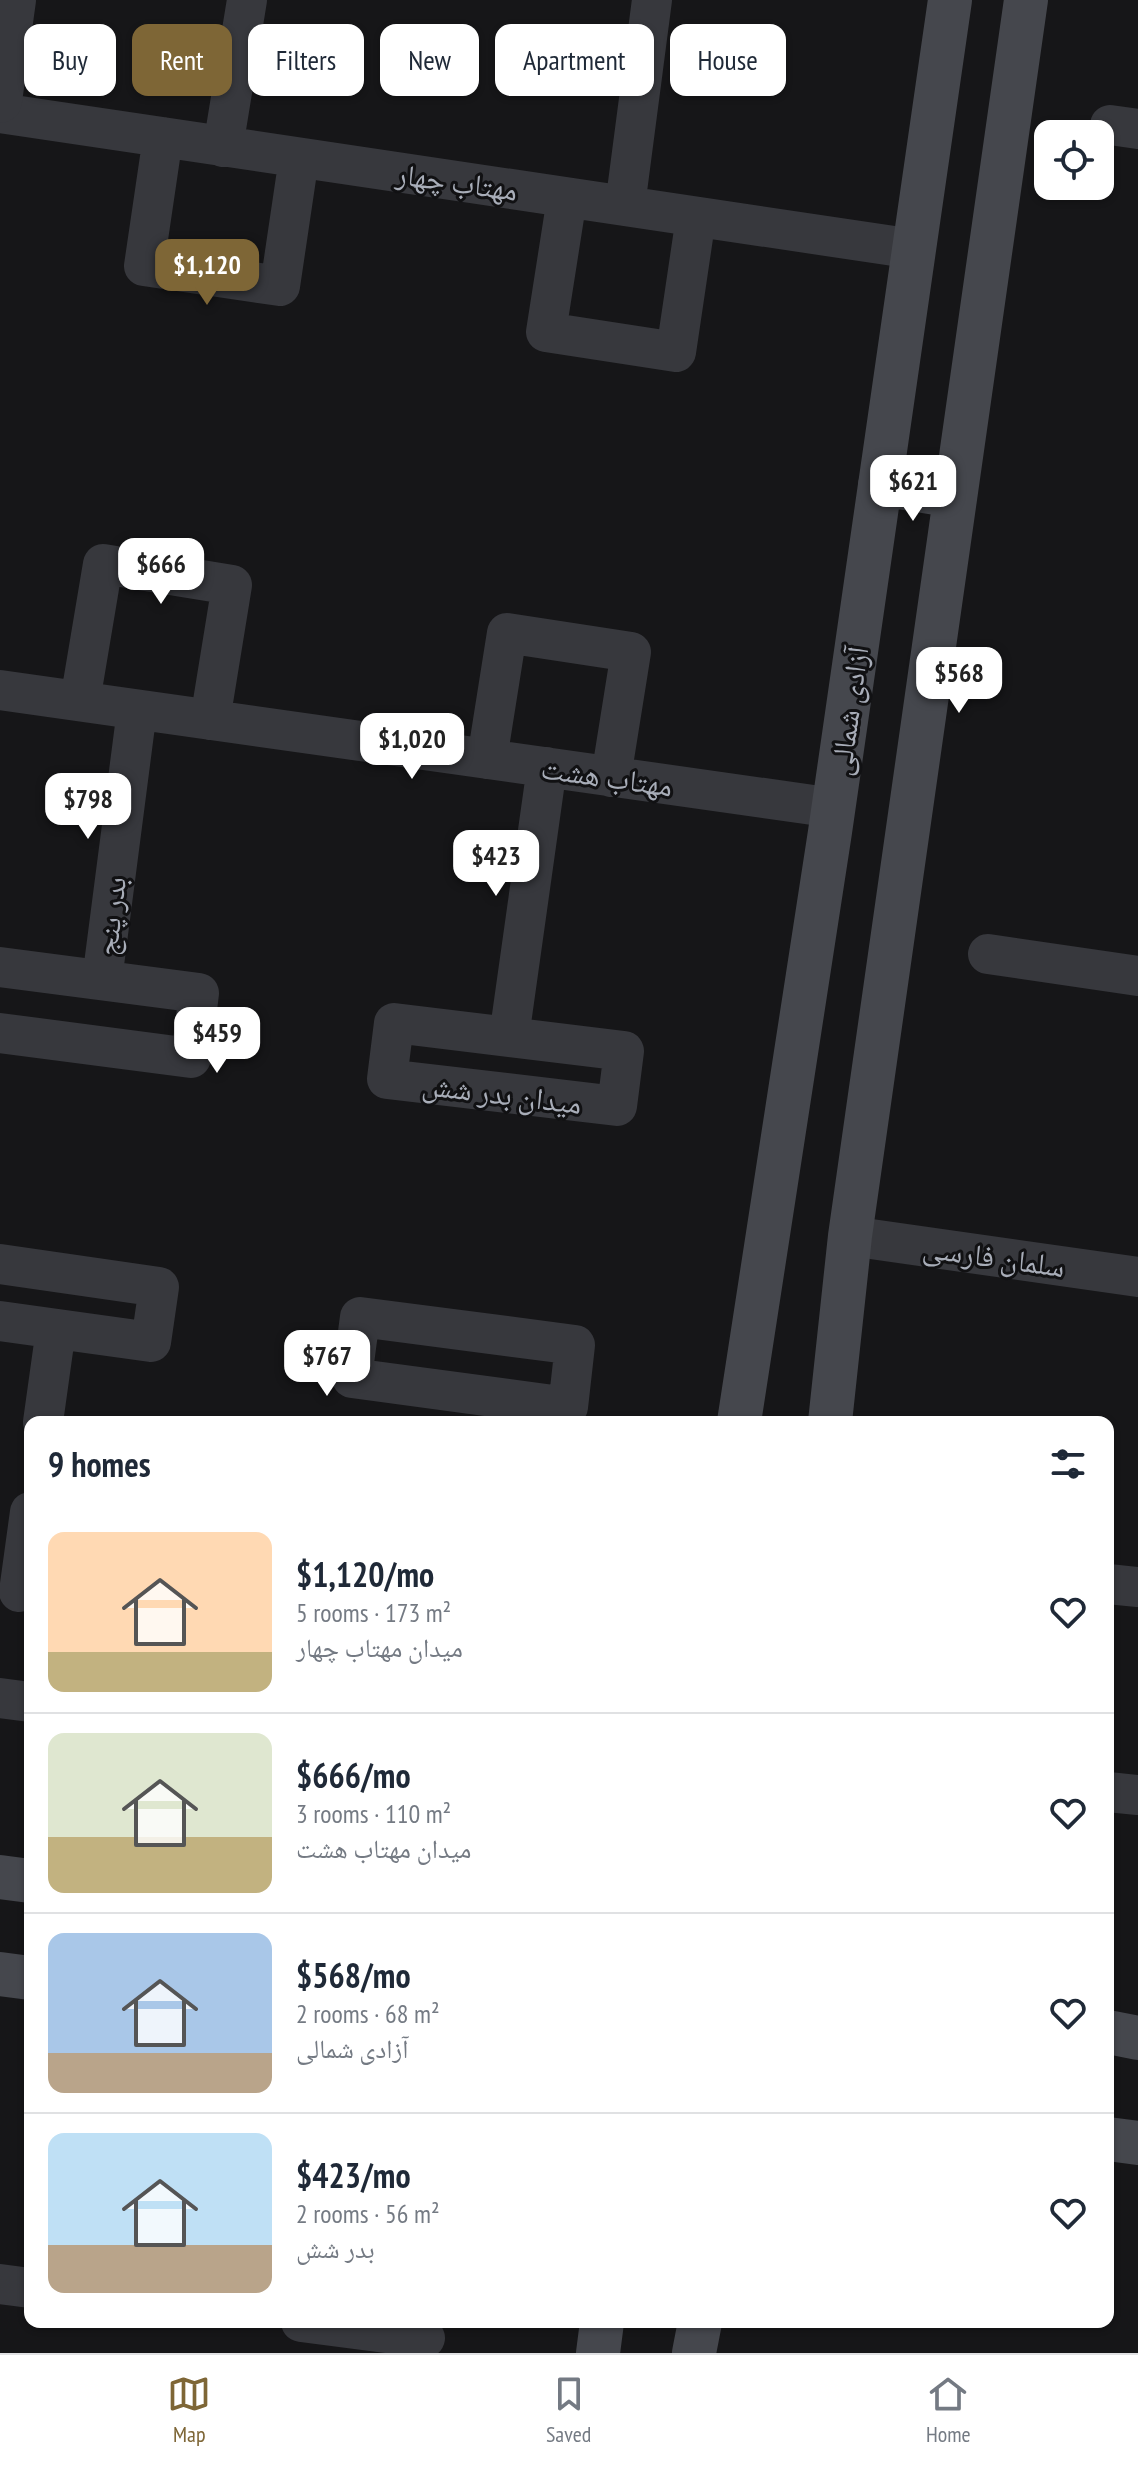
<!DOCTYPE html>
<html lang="en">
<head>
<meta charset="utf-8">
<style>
	:root { --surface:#fff; --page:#f2f2f3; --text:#1f2937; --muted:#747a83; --line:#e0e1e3; --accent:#7e6636 }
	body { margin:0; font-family:"PT Sans Narrow","Noto Naskh Arabic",sans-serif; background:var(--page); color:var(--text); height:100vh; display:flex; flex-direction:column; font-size:30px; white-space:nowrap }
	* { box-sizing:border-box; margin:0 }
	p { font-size:26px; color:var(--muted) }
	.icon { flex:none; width:44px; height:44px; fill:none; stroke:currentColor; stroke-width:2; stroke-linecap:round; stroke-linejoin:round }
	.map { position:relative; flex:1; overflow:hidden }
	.side { position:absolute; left:24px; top:1416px; width:1090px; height:912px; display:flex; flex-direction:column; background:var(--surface); border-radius:16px; box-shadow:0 2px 6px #0004 }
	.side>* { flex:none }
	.top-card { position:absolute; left:24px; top:24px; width:1090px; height:72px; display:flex; gap:16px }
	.tools { position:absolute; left:1034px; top:120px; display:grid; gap:16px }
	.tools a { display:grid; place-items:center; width:80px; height:80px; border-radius:16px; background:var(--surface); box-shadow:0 2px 6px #0004; font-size:40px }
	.price { position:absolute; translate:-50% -68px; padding:0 18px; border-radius:16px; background:#fff; color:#222; font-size:26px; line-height:52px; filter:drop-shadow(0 2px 4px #0008) }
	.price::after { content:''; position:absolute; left:50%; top:48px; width:24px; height:18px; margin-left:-12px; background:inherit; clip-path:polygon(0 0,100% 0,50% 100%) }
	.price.on { background:var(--accent); color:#fff }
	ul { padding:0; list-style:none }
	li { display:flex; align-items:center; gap:24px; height:200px; padding:0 24px }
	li+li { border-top:2px solid var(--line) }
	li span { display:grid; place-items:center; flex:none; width:224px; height:160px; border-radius:16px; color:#555 }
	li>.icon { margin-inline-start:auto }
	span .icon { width:96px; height:96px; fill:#fffc; stroke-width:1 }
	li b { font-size:34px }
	h2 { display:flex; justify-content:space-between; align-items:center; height:96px; padding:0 24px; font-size:34px }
	.pill { padding:0 28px; border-radius:16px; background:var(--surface); box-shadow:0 2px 6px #0004; font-size:28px; line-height:72px }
	.pill.on { background:var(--accent); color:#fff }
	.tab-bar { display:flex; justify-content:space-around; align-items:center; height:112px; border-top:2px solid var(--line); background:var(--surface); font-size:22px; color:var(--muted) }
	.tab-bar a { display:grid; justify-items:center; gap:4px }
	.tab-bar .on { color:var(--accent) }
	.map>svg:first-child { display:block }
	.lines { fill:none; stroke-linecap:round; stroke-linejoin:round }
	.minor { stroke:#37383d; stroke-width:40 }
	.tertiary { stroke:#37383d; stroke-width:44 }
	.secondary { stroke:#45474d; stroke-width:44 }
	.labels { text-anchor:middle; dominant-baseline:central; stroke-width:6; stroke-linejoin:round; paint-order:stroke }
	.street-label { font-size:30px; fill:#a8adb8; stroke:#111113 }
</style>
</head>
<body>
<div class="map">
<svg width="1138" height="2353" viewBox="0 0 1138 2353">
	<rect width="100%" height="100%" fill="#161618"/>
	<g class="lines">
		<path class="minor" d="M0,113l914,136
			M1110,125l28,4
			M163,137l-19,129 136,20 19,-128
			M223,147l24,-147
			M567,198l-21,134 130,20 20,-135
			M625,206l27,-206
			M0,690l834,118
			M80,701l23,-137 129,21 -22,135
			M487,759l20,-126 124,19 -20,125
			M988,954l150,22
			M0,967l199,26 -8,65 -191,-25
			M102,980l35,-270
			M394,1023l230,28 -7,55 -230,-27z
			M509,1037l38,-270
			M850,1236l288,41
			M0,1264l159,23 -8,55 -151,-21
			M360,1317l215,28 -7,62 -216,-29z
			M43,1422l13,-93
			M1108,1584l30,3
			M19,1592l11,-80
			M0,1698l30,4
			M1108,1792l30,3
			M0,2284l30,4
			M301,2322l124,16"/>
		<path class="tertiary" d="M0,101l14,-101"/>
		<path class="secondary" d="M880,484l75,12
			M739,1422l91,-590 120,-832
			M830,1422l20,-186 176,-1236
			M0,1877l30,4
			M0,1974l30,4
			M1108,2032l30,6
			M1108,2139l30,4
			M598,2353l4,-31
			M694,2353l6,-31"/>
	</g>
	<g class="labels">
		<g class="street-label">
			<text transform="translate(457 181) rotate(8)">مهتاب چهار</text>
			<text transform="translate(848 711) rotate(-82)">آزادی شمالی</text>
			<text transform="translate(607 776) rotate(8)">مهتاب هشت</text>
			<text transform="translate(110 916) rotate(-83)">بدر پنج</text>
			<text transform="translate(502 1093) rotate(7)">میدان بدر شش</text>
			<text transform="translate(994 1256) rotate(8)">سلمان فارسی</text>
		</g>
	</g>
</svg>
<div class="tools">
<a><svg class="icon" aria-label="locate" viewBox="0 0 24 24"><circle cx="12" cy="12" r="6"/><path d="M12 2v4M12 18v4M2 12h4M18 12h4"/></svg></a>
</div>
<b class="price on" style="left:207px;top:307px">$1,120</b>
<b class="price" style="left:913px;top:523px">$621</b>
<b class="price" style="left:161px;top:606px">$666</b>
<b class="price" style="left:959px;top:715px">$568</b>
<b class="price" style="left:412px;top:781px">$1,020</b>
<b class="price" style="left:88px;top:841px">$798</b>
<b class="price" style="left:496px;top:898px">$423</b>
<b class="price" style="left:217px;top:1075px">$459</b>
<b class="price" style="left:327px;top:1398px">$767</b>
<div class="top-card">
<a class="pill">Buy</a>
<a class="pill on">Rent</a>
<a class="pill">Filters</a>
<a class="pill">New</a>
<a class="pill">Apartment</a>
<a class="pill">House</a>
</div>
<section class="side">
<h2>9 homes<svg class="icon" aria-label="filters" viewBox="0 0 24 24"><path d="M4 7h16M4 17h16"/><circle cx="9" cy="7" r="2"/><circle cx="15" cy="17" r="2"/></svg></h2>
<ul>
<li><span style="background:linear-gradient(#ffd9b3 75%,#c2b280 0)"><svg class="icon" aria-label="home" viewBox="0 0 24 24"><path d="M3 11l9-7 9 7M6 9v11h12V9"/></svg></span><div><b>$1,120/mo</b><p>5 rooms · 173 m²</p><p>میدان مهتاب چهار</p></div><svg class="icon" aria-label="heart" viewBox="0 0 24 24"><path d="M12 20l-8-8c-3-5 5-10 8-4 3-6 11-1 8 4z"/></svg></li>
<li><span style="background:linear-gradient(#dfe7d0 65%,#c2b280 0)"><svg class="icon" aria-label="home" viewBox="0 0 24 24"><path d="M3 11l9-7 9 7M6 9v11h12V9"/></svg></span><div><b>$666/mo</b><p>3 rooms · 110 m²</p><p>میدان مهتاب هشت</p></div><svg class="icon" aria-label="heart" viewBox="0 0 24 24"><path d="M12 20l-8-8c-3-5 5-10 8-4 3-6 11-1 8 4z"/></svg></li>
<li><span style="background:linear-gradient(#a9c7e8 75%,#b9a48a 0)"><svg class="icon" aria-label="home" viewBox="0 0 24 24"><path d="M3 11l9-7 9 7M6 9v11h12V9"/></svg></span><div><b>$568/mo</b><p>2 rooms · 68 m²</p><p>آزادی شمالی</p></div><svg class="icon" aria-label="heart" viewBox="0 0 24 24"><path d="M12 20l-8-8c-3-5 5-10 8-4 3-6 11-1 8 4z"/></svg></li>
<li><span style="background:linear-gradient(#bfe0f5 70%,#b9a48a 0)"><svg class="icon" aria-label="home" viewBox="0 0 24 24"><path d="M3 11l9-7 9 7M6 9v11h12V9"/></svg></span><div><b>$423/mo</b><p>2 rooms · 56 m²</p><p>بدر شش</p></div><svg class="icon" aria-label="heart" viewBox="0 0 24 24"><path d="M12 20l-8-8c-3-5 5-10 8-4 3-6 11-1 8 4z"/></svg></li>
</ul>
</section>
</div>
<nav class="tab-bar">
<a class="on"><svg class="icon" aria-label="map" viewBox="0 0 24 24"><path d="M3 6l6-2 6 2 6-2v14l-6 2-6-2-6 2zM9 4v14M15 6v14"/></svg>Map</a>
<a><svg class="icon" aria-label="saved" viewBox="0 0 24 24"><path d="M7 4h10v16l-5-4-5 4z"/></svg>Saved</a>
<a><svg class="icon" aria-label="home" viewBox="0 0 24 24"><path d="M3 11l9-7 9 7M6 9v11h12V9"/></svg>Home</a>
</nav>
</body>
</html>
